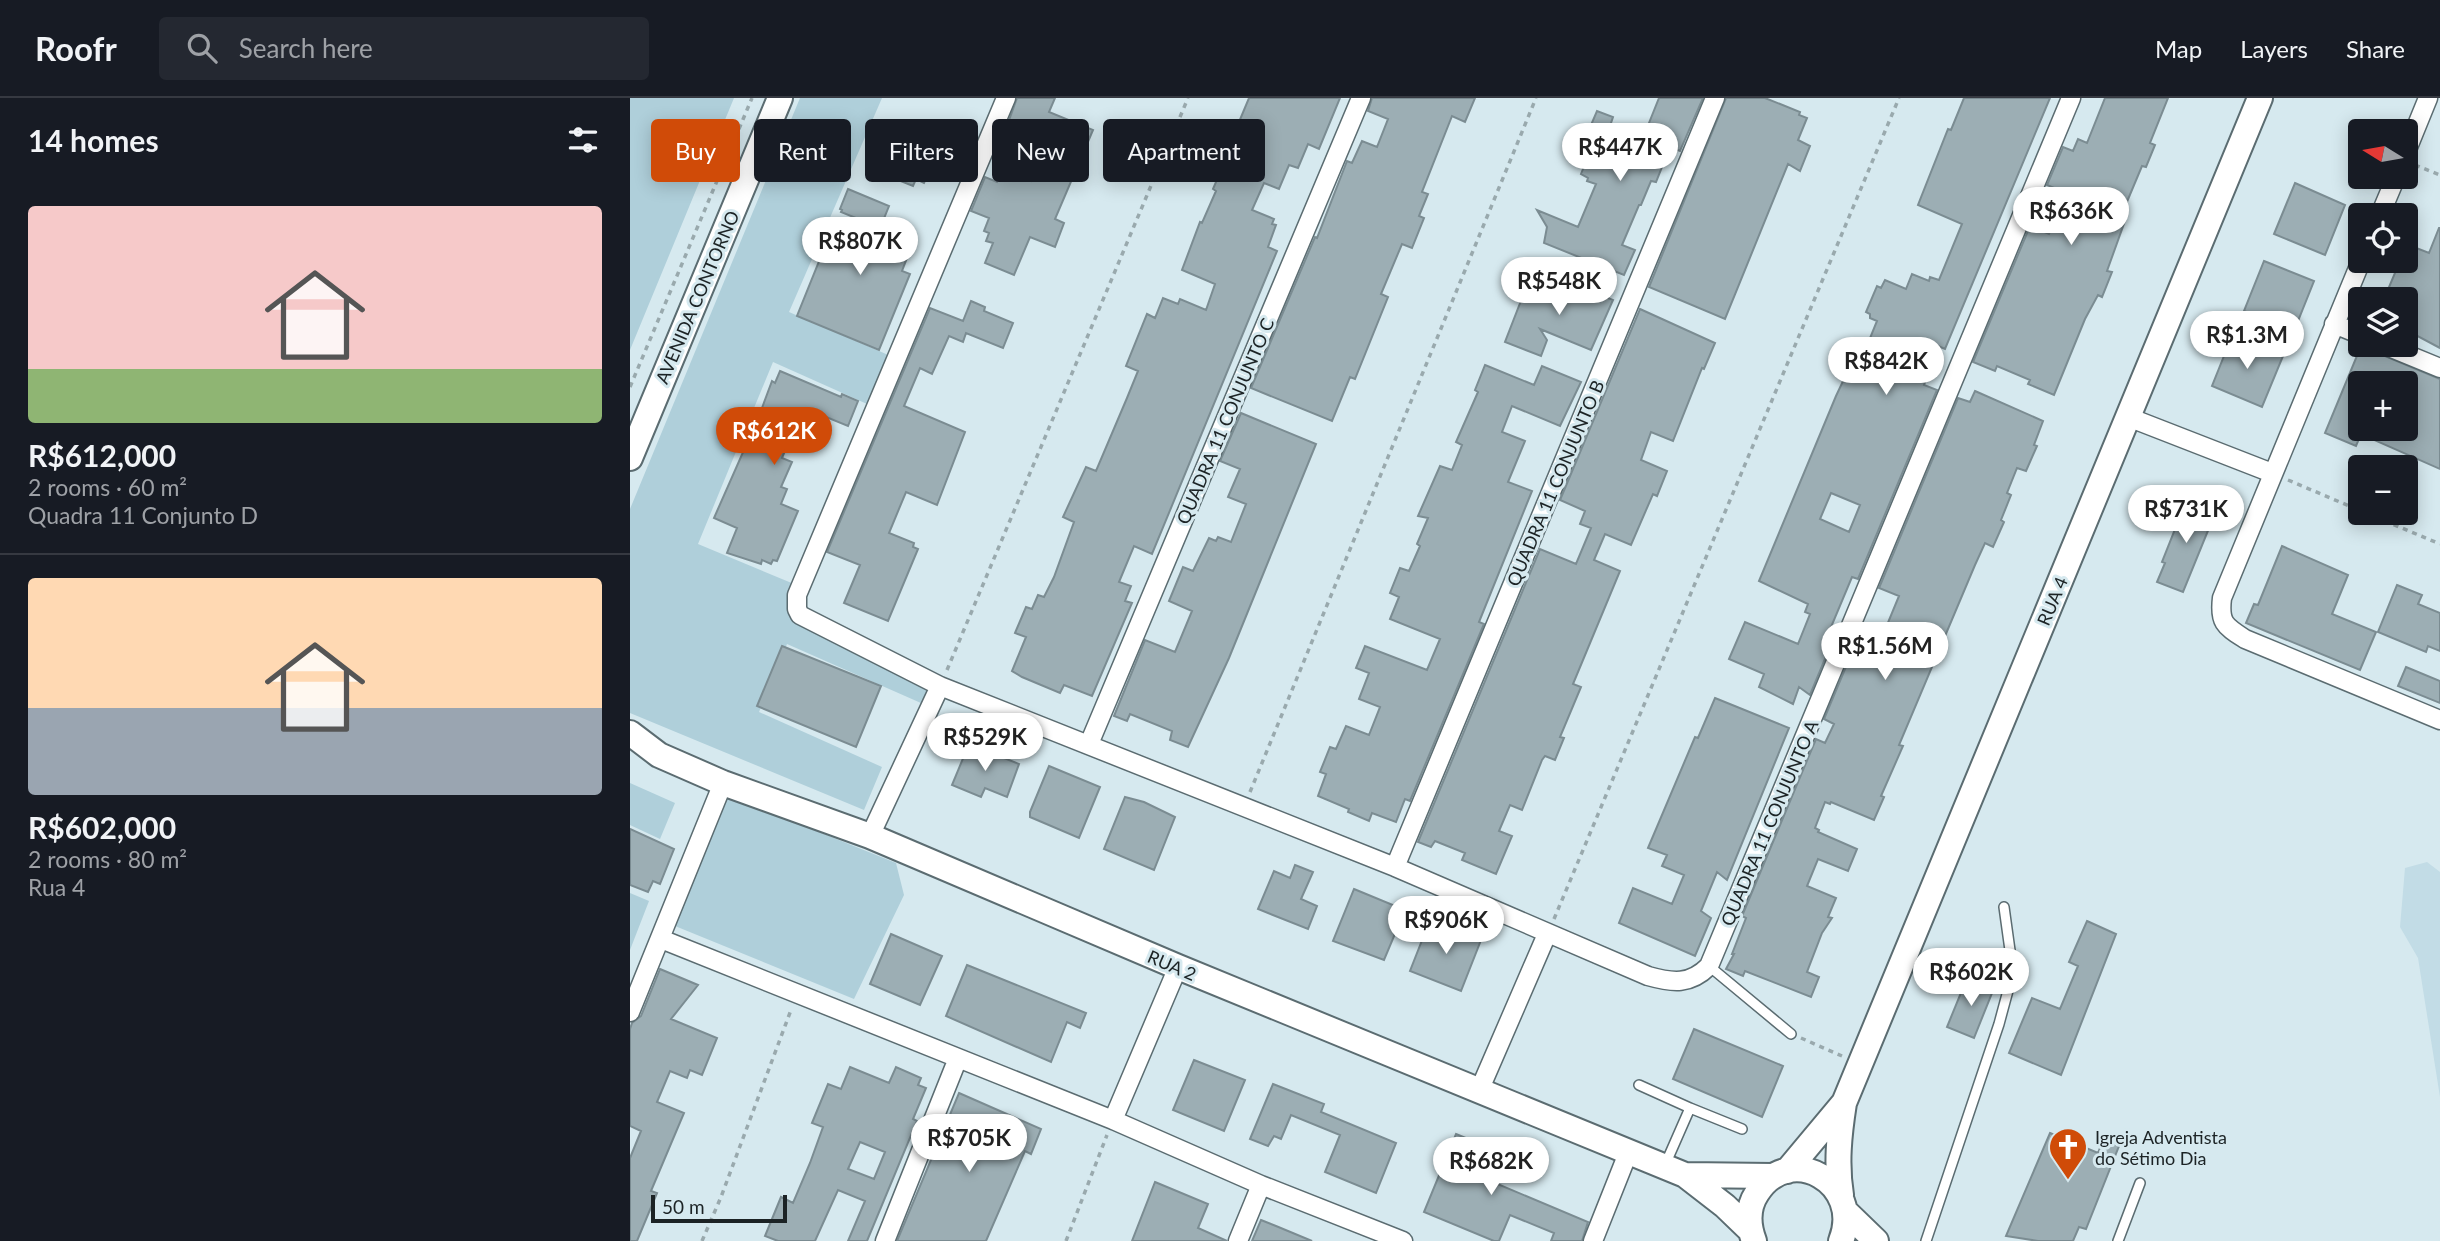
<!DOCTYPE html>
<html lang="en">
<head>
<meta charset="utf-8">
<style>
	:root { --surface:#171b24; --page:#242831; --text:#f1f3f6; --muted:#9ea1a6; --line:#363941; --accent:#d04b08 }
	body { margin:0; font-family:Lato,sans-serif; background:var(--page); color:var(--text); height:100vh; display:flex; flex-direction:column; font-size:26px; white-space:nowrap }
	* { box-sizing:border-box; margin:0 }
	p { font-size:23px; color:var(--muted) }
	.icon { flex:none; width:38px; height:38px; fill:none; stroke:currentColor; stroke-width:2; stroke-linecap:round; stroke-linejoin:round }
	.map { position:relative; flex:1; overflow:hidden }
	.details { display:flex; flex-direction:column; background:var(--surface); width:630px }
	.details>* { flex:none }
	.banner { position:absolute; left:21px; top:21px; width:665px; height:63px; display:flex; gap:14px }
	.needle { width:46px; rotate:281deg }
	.controls { position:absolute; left:1718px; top:21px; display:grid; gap:14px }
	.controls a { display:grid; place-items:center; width:70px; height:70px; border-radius:7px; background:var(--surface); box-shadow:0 4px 18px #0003; font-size:35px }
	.scale { position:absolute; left:21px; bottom:18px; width:136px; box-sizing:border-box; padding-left:7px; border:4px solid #1c2325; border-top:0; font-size:19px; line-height:24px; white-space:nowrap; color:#1c2325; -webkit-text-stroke:5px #d6e9ef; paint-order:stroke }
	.price { position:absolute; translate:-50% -60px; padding:0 16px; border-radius:24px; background:#fff; color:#222; font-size:23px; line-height:46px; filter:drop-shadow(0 2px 4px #0008) }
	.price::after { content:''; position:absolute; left:50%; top:42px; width:21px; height:16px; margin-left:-10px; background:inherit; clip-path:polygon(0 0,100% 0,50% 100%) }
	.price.active { background:var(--accent); color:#fff }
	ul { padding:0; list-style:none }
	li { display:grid; align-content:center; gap:14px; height:371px; padding:0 28px }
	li+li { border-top:2px solid var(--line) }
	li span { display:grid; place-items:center; height:217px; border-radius:7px; color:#555 }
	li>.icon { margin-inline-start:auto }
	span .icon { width:126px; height:126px; fill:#fffc; stroke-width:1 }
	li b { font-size:30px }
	h2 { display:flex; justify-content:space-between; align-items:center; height:84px; padding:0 28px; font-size:30px }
	.chip { padding:0 24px; border-radius:7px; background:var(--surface); box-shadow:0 4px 18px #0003; font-size:24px; line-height:63px }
	.chip.active { background:var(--accent); color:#fff }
	header { display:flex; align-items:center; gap:42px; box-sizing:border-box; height:98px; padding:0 35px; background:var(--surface); border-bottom:2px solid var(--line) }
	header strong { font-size:33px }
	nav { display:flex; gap:38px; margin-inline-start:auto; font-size:24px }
	.search { width:490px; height:63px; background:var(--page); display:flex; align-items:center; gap:18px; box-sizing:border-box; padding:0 24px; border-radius:7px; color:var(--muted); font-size:26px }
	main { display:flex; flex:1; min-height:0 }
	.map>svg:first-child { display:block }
	.built { fill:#c2dce6 }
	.green { fill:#afcfda }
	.building { fill:#9caeb4; stroke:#7b8c92; stroke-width:2; fill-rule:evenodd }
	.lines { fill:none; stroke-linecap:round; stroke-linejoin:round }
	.lane-casing { stroke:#5b6c71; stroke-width:12 }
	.street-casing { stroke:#5b6c71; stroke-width:21 }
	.secondary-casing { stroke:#5b6c71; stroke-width:28 }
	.path { stroke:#99a9ad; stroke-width:3.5; stroke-dasharray:5 5; stroke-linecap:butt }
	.lane { stroke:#fff; stroke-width:9 }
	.street { stroke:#fff; stroke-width:18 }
	.secondary { stroke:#fff; stroke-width:24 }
	.labels { text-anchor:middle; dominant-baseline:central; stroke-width:6; stroke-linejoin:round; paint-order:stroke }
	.street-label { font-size:18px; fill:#1c2325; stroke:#d6e9ef }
	.poi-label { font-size:18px; fill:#1c2325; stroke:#d6e9ef; text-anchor:start }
</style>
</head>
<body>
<header>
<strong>Roofr</strong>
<div class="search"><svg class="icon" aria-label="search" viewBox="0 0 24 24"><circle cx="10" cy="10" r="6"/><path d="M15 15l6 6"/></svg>Search here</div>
<nav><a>Map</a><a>Layers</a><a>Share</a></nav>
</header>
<main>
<section class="details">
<h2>14 homes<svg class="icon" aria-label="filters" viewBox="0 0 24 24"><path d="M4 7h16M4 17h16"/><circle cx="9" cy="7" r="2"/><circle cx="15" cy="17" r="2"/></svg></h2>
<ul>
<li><span style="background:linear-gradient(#f6c9c9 75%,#8fb573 0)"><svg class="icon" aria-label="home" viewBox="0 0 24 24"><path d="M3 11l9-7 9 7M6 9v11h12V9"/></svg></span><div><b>R$612,000</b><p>2 rooms · 60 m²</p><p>Quadra 11 Conjunto D</p></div></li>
<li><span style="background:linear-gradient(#ffd9b3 60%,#9aa5b1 0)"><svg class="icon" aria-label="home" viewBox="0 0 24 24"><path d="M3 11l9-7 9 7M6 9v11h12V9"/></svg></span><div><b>R$602,000</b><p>2 rooms · 80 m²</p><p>Rua 4</p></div></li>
</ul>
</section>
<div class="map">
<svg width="1810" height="1143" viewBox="0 0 1810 1143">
	<rect width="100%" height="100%" fill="#d6e9ef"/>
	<path class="built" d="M1797,764l13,10v225l-22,-139 -18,-31 5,-59z"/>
	<path class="green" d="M0,0h104l-104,252z
		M170,0h82l-93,214 97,42 10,7 -20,47 -103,-46 -75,182 96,40 3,25 143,77 -10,21 -143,-63 -28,68 123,55 -18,43 -234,-97v-204z
		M0,685l45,20 -15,36 -30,-14z
		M95,696l171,69 8,32 -50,104 -179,-73z
		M0,795l19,8 -19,49z"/>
	<path class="building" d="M387,0h38l-6,14 44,18 -38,89 9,4 -9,24 -25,-10 -16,38 -29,-12 8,-20 -7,-2 3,-8 -5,-2 5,-13 -18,-7 14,-34 12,5 5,-13 29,12 12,-27 -40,-17z
		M619,0h91l-21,51 -11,-5 -10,24 -9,-3 -10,24 -15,-6 -12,27 22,9 -2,5 4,1 -8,22 9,4 -125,303 -18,-8 -15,36 12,4 -6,15 7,2 -40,93 -28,-11 -4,8 -38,-16 -10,-6 14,-34 -11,-4 11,-26 6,2 6,-14 6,2 10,-20 20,-55 -11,-5 23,-50 10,4 31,-73 11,-27 -12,-5 21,-52 8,4 8,-20 15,6 2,-5 26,11 9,-26 -33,-14 18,-48 2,1 14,-32 -3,-2 10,-23 -2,-1z
		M742,0h103l-10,24 -13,-6 -30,76 6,2 -9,22 5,2 -12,30 -10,-4 -21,50 7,3 -33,82 -5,-2 -18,44 -81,-33 64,-151 2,1 30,-77 5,2 10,-22 15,6 11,-28 -20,-8z
		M1029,0h44l-23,53 -10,-4 -14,35 -5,-1 -10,24h-2l-17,40 13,5 -11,25 -80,-32 3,-16 -10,-17 41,17 18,-43 -9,-3 1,-3 -7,-4 8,-20 -3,-1 3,-13 -4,-1 12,-28 16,6 -4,12 32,14z
		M1096,0h39l35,14 -1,3 8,3 -9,22 12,6 -10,25 -12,-7 -63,155 -76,-32z
		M1334,0h86l-105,251 -9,-4 -12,29 4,1 -4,10 13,5 -79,189 -6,-2 -21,50 6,3 -27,65 -11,-8 -6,17 -34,-17 5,-13 -35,-15 16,-37 53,22 12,-30 -5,-2 3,-8 -49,-23 77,-185 17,-36 7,3 17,-42 -7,-3v-4l-4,-2 11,-26 4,2 4,-8 21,9 6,-15 17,7 1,-4 9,3 23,-56 -44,-19 30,-76 3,1zM1201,395l29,12 -11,27 -29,-13z
		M1475,0h63l-18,45 5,2 -9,22 -4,-1 -21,50 5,2 -19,53 5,1 -10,25 -4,-2 -13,24 -31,76 -26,-11 2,-4 -33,-14 -2,5 -22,-9 57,-136 19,8 17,-41 -19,-8 16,-38 10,4 5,-12 9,4z
		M271,24l61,26 -10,25 -20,-8 -8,18 -8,-4 -3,7 -35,-14 6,-14 3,1z
		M1665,85l50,22 -20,50 -51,-21z
		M218,91l41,17 -6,15 5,2 -1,3 20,9 -3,7 8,3 -10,26 8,3 -31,76 -82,-34 29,-72 21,9 14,-33 -20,-8 1,-2 -2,-1z
		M1809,130h1v120l-34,-18v-31h-22l16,-38h6v-17l23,9z
		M1634,163l50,20 -20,50 -50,-20z
		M922,177l61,25 -22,50 -51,-21 7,11 -6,16 -36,-14 19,-49 18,7z
		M341,203l14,6 -1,4 29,12 -10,25 -37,-15 -3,9 -14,-6 -17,38 -12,-6 -16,38 61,26 -28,73 -31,-13 -17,41 25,10 -1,4 5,2 -30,72 -44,-18 16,-38 -33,-13 103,-244 33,13z
		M1010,211l75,34 -11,26 -2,-1 -29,73 -22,-9 -10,28 26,11 -10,25 -4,-2 -22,51 -26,-11 -11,26 26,11 -47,113 8,3 -21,50 4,1 -9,22 -10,-4 -3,4 -20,50 -12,-5 -11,26 13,5 -16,38 -34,-14 3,-7 -30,-12 -4,6 -13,-5 122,-293 36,15 15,-36 -11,-4 5,-13 -25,-11z
		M1602,238l51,20 -21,51 -50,-21z
		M1731,248l79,33v90l-79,-35 -5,12 -31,-13zM1731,285h45v3l10,4 -10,23v16h-45z
		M855,267l49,20 8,-19 39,16 -21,44 -48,-20 -10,26 23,9 -17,41 24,9 -53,131 5,2 -74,177 -5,-2 -9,23 -24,-9 -3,8 -21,-9 1,-3 -31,-13 8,-22 -6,-2 10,-25 6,2 10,-23 23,9 11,-28 -21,-8 10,-26 -13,-5 9,-22 62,24 13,-31 -50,-20 9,-22 -9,-4 10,-25 9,3 11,-25 -3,-2 11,-26 -10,-2 22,-50 12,4 10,-25 -6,-3 22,-50 -3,-2z
		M150,273l61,26 1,-3 16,7 -10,25 -29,-12 -10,24 -16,-7 -11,27 10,4 -11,25 6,2 -6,15 17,7 -21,50 -4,-1 -2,4 -9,-4 -1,4 -34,-11 10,-25 -23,-10 45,-102 13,-35 3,2z
		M1345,293l68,30 -9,24 3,1 -11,25 -9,-3 -10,25 4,2 -10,25 3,2 -11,25 -8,-4 -10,22 -76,180 4,1 -22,50 3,1 -10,23 -43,-18 -1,2 -5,-2 -10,26 4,2 -1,2 39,17 -9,22 -30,-12 -11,27 29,12 -8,19 4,1 -10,15 -15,39 12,5 -8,20 -66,-26 -2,5 -17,-7 8,-15h-2l14,-36 -4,-2 74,-177 9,4 9,-19 -10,-5 34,-81 20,9 21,-51 -20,-8 79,-190 12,4z
		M611,315l75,31 -87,214 -41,89 -18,-7 2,-9 -42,-17 -3,7 -13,-5 31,-76 30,12 17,-41 -23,-10 14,-34 10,4 16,-33 7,3 2,-4 13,5 15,-38 -18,-7 12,-28 -20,-8z
		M1557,401l29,12 -33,81 -26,-10 8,-19 -3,-1z
		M1652,448l66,29 -16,39 44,18 -16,38 -114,-47 8,-19 4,1z
		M1767,487l25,10 -4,9 22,9v38l-12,-5 -2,6 -48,-20z
		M152,548l99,40 -25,61 -99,-41z
		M1776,569l34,14v22l-42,-17z
		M1085,600l74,30 -62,152 -10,-8 -16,39 10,7 -16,38 -76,-33 14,-35 39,16 12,-29 -22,-9 5,-11 -19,-7 47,-111 3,1z
		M339,646l50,20 -12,33 -22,-9 -4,9 -29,-12z
		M419,668l51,21 -21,51 -49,-21v-5z
		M495,699l19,5 31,15 -21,53 -50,-21z
		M0,731l44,20 -14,35 -7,-3 -5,11 -18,-7z
		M665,767l18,7 -12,27 16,7 -9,23 -50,-20 16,-38 16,7z
		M724,791l51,21 -21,50 -51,-19z
		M800,822l51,20 -20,51 -51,-20z
		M1457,823l29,13 -55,141 -52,-22 23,-55 28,11 18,-43 -9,-4z
		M261,836l51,22 -22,49 -50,-21z
		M337,867l119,48 -6,15 -13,-6 -16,40 -105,-46z
		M30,871l38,16 -27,34 46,19 -15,37 -12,-5 -3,8 -17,-7 -13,31 27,11 -33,78 6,2 -20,48h-7v-83l11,-27 -11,-5v-97l2,-6 9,-7z
		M1337,880l27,10 -20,50 -27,-11z
		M1064,931l89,37 -21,51 -89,-38z
		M564,962l51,20 -21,51 -51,-21z
		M220,969l39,16 7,-16 25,11 -3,7 8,3 -13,31 4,2 -50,120h-19l17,-40 -27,-11 -23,51h-37l-13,-5 16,-39 12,6 17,-40 13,-36 -11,-4 16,-39 13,5zM230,1044l25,10 -11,27 -26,-10z
		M643,986l51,20 -3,8 75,31 -20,50 -51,-21 15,-37 -49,-20 -10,24 -7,-3 -6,10 -18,-7z
		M329,995l82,36 -10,25 -6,-3 -39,90h-89z
		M1420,1035l48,20 5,-13 16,6 -33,83 -7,-2 -6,14h-35l-32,-5z
		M826,1036l51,21 -12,28 93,39 -6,19h-31l3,-8 -44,-18 -11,26h-5l-70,-29z
		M525,1084l53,22 -10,24 29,13h-95z
		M631,1122l15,6 36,15h-60z"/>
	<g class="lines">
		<defs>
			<path id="lane" d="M1079,868l82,68
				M1009,987l51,23 -25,57
				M1060,1010l52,21
				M1296,1143l73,-217 14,-52 -9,-65
				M1488,1143l22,-58"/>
			<path id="street" d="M376,0l-209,497v14l3,6 140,71 455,181 253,109c25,7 42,9 61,-10l362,-868
				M1776,54l22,-54
				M1750,117l16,-38
				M1731,163l-139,337c-3,25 3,28 23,41l195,81
				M1704,226l27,11
				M1754,247l56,23
				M1498,319l144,56
				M459,646l272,-646
				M240,738l70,-150
				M765,769l320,-769
				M31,841l452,181 148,65 142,56
				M0,914l93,-229
				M849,993l68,-157
				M483,1022l65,-153
				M255,1143l73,-183
				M608,1143l23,-56
				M963,1143l35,-88"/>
			<path id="secondary" d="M0,360l150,-360
				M0,635l29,22 64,28 147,53 308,131 507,208 40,31 26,25
				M1157,1073l56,-67
				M1055,1077l88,1
				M1211,1097c-5,-31 -2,-60 3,-92l416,-1005
				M1216,1114l30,29
				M1124,1143c-6,-16 -7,-33 3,-48 33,-52 107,-10 84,48"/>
		</defs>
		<use href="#lane" class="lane-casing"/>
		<use href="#street" class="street-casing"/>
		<use href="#secondary" class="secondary-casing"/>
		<path class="path" d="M1785,67l25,10
			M0,289l122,-289
			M1658,382l73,31
			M1736,415l74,31
			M317,572l241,-572
			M620,694l286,-694
			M924,821l345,-821
			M1171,940l41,18
			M72,1143l19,-44 70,-187
			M436,1143l41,-106"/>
		<use href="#lane" class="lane"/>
		<use href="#street" class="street"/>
		<use href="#secondary" class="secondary"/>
	</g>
	<defs>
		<symbol id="church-pin" viewBox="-11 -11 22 30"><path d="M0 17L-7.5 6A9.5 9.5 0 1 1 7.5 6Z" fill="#d04b08" stroke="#d6e9ef"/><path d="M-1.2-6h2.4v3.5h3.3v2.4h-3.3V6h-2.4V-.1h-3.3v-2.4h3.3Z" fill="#fff"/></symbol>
	</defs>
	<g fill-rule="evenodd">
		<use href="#church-pin" x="1416" y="1027" width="44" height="60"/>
	</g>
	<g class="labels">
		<g class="street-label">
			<text transform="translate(67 199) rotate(-67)">AVENIDA CONTORNO</text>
			<text transform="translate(595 323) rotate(-67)">QUADRA 11 CONJUNTO C</text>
			<text transform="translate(925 385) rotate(-67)">QUADRA 11 CONJUNTO B</text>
			<text transform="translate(1422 503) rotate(-67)">RUA 4</text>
			<text transform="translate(1139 725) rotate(-67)">QUADRA 11 CONJUNTO A</text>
			<text transform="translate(542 867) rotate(23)">RUA 2</text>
		</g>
		<g class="poi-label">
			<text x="1465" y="1039">Igreja Adventista<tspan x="1465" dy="21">do Sétimo Dia</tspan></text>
		</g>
	</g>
</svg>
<div class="controls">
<a><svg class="needle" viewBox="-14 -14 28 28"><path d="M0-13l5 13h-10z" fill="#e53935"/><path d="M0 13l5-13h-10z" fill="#9ea1a6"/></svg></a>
<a><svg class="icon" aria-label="locate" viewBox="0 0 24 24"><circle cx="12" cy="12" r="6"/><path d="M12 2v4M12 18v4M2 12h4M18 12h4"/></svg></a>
<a><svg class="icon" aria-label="layers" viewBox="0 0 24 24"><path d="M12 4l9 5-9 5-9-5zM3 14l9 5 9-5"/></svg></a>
<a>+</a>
<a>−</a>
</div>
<div class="scale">50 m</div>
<b class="price" style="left:990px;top:85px">R$447K</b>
<b class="price" style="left:1441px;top:149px">R$636K</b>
<b class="price" style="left:230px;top:179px">R$807K</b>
<b class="price" style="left:929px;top:219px">R$548K</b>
<b class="price" style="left:1617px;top:273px">R$1.3M</b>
<b class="price" style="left:1256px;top:299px">R$842K</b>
<b class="price active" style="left:144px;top:369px">R$612K</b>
<b class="price" style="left:1556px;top:447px">R$731K</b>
<b class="price" style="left:1255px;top:584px">R$1.56M</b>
<b class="price" style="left:355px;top:675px">R$529K</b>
<b class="price" style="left:816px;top:858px">R$906K</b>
<b class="price" style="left:1341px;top:910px">R$602K</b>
<b class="price" style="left:339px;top:1076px">R$705K</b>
<b class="price" style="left:861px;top:1099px">R$682K</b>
<div class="banner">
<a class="chip active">Buy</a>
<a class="chip">Rent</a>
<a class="chip">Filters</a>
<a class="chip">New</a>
<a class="chip">Apartment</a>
</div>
</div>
</main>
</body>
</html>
